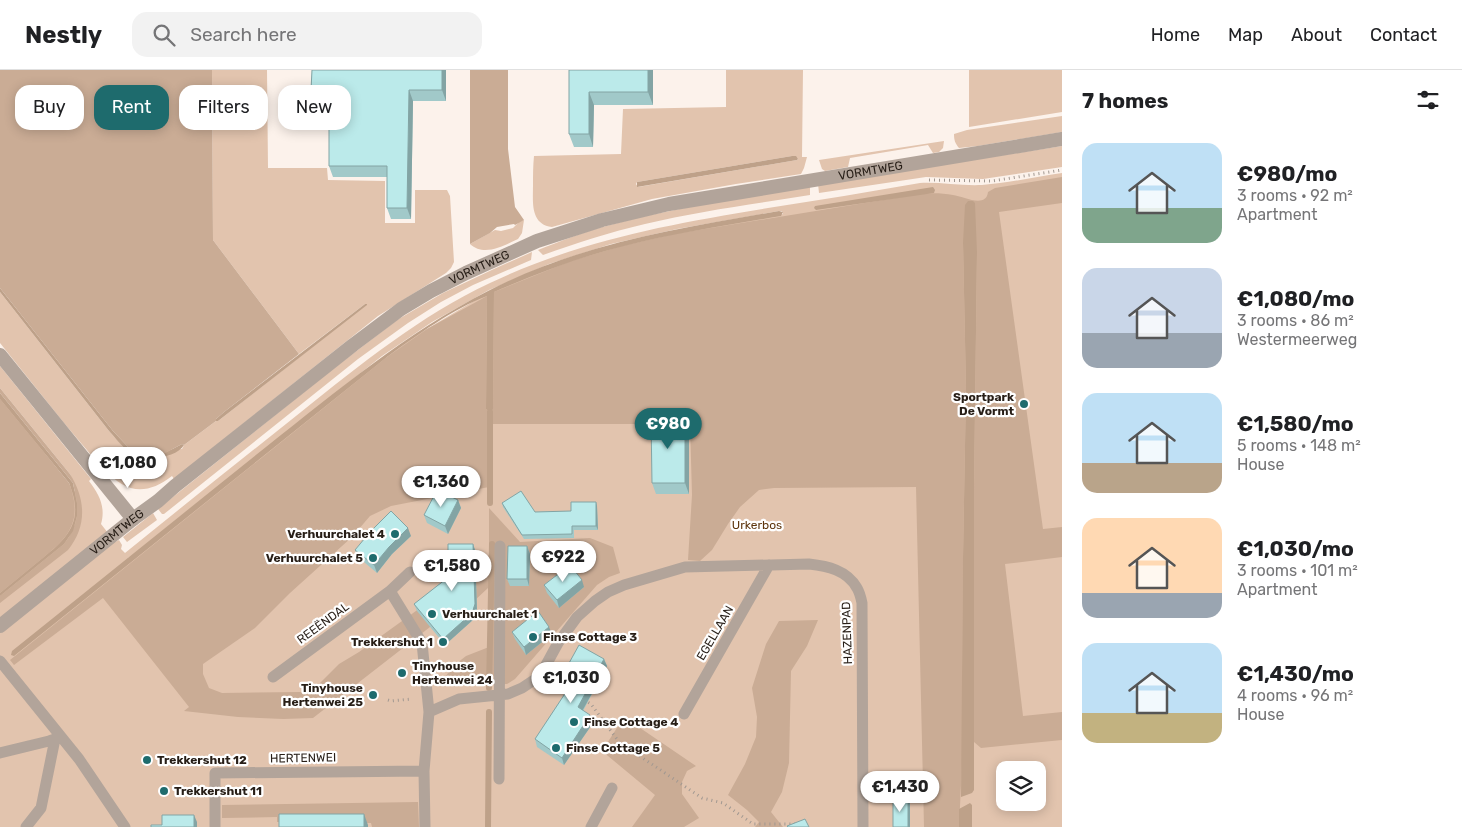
<!DOCTYPE html>
<html lang="en">
<head>
<meta charset="utf-8">
<style>
	:root { --surface:#fff; --page:#f2f2f2; --text:#202124; --muted:#757577; --line:#e0e0e0; --accent:#1e6b6d }
	body { margin:0; font-family:Rubik,sans-serif; background:var(--page); color:var(--text); height:100vh; display:flex; flex-direction:column; font-size:19px; white-space:nowrap }
	* { box-sizing:border-box; margin:0 }
	p { font-size:16px; color:var(--muted) }
	.icon { flex:none; width:28px; height:28px; fill:none; stroke:currentColor; stroke-width:2; stroke-linecap:round; stroke-linejoin:round }
	.map { position:relative; flex:1; overflow:hidden }
	.sheet { display:flex; flex-direction:column; background:var(--surface); width:400px }
	.sheet>* { flex:none }
	.hud { position:absolute; left:15px; top:15px; width:475px; height:45px; display:flex; gap:10px }
	.controls { position:absolute; left:996px; top:691px; display:grid; gap:10px }
	.controls a { display:grid; place-items:center; width:50px; height:50px; border-radius:10px; background:var(--surface); box-shadow:0 2px 12px #0003; font-size:25px }
	.price { position:absolute; translate:-50% -42px; padding:0 11px; border-radius:18px; background:#fff; color:#222; font-size:16px; line-height:32px; filter:drop-shadow(0 1px 2px #0008) }
	.price::after { content:''; position:absolute; left:50%; top:30px; width:15px; height:11px; margin-left:-8px; background:inherit; clip-path:polygon(0 0,100% 0,50% 100%) }
	.price.selected { background:var(--accent); color:#fff }
	ul { padding:0; list-style:none }
	li { display:flex; align-items:center; gap:15px; height:125px; padding:0 20px }
	li span { display:grid; place-items:center; flex:none; width:140px; height:100px; border-radius:15px; color:#555 }
	li>.icon { margin-inline-start:auto }
	span .icon { width:60px; height:60px; fill:#fffc; stroke-width:1 }
	li b { font-size:21px }
	h2 { display:flex; justify-content:space-between; align-items:center; height:60px; padding:0 20px; font-size:21px }
	.tag { padding:0 18px; border-radius:15px; background:var(--surface); box-shadow:0 2px 12px #0003; font-size:18px; line-height:45px }
	.tag.selected { background:var(--accent); color:#fff }
	header { display:flex; align-items:center; gap:30px; box-sizing:border-box; height:70px; padding:0 25px; background:var(--surface); border-bottom:1px solid var(--line) }
	header strong { font-size:24px }
	nav { display:flex; gap:28px; margin-inline-start:auto; font-size:18px }
	.search { width:350px; height:45px; background:var(--page); display:flex; align-items:center; gap:12px; box-sizing:border-box; padding:0 18px; border-radius:15px; color:var(--muted); font-size:19px }
	main { display:flex; flex:1; min-height:0 }
	.map>svg:first-child { display:block }
	.green { fill:#e2c4ae; fill-rule:evenodd }
	.forest { fill:#caac95 }
	.water { fill:#bea189 }
	.lines { fill:none; stroke-linecap:round; stroke-linejoin:round }
	.stream { stroke:#bea189; stroke-width:6 }
	.path { stroke:#a19891; stroke-width:3; stroke-dasharray:1 4; stroke-linecap:butt }
	.service { stroke:#b2a49a; stroke-width:11 }
	.minor { stroke:#b2a49a; stroke-width:14 }
	.wall { fill:#a1c9c9 }
	.shaded-wall { fill:#83a4a4 }
	.building { fill:#bbeaea; stroke:#83a4a4 }
	.poi-dot { fill:#1e6b6d; stroke:#fff; stroke-width:2 }
	.labels { text-anchor:middle; dominant-baseline:central; stroke-width:4.5; stroke-linejoin:round; paint-order:stroke }
	.street-label { font-size:12px; fill:#271e17; stroke:#fff }
	.poi-label { font-size:12px; font-weight:bold; fill:#271e17; stroke:#fff; text-anchor:start }
	.park-label { font-size:12px; fill:#5e350d; stroke:#fff }
</style>
</head>
<body>
<header>
<strong>Nestly</strong>
<div class="search"><svg class="icon" aria-label="search" viewBox="0 0 24 24"><circle cx="10" cy="10" r="6"/><path d="M15 15l6 6"/></svg>Search here</div>
<nav><a>Home</a><a>Map</a><a>About</a><a>Contact</a></nav>
</header>
<main>
<div class="map">
<svg width="1062" height="757" viewBox="0 0 1062 757">
	<rect width="100%" height="100%" fill="#fcf2eb"/>
	<path class="green" d="M212,0h55l1,98h59l1,12 57,1v42h30v-33h32l3,6 4,66 -3,6 -5,5 -68,43 -204,163 -2,-3c-25,20 -48,17 -67,-7h-2l-39,-46 -64,-80v-51l109,139 19,21 54,-3 2,-4 32,-24h2l149,-117h-2l-66,50 -86,-114z
		M726,0h77l-1,87h5l-3,11 -3,6 -65,10 -84,15 -100,28c-22,-3 -19,-25 -19,-42 0,-10 0,-19 1,-29l87,-2 2,-45 103,-2zM792,86l6,3 -1,1 -159,27 -2,-3 1,-2z
		M969,0h93v42l-93,15z
		M1062,46v16l-84,14 -19,2c-4,-5 -5,-8 -5,-14l13,-4z
		M944,71l-1,7 -4,4 -6,1 -5,-8 -78,13 -2,9 -23,4 -3,-2 -3,-9z
		M1062,76v21l-79,12 -57,-2 -107,16 -1,-9z
		M1062,103v654h-1062v-431l80,102 -10,-24 -70,-86v-22l91,113 -2,2c10,13 17,26 12,43l14,18 4,-2 3,5 -1,4 4,4c58,-47 117,-94 176,-141 60,-48 119,-96 189,-129 91,-43 180,-59 278,-75 51,-8 101,-16 152,-25 20,-1 41,3 62,2 26,-2 53,-8 80,-12zM779,141h3l1,3 -96,16 -77,16 -121,46 -74,44 -101,75 -186,147 254,-202 50,-34 57,-32 60,-26 62,-20 66,-15zM1005,700h33v32h-33z
		M810,116v9c-55,9 -111,16 -165,29 -35,8 -68,19 -102,31l-5,-5c23,-9 47,-19 72,-25 66,-18 133,-27 200,-39z
		M524,150l-2,13 -4,6c-15,7 -34,18 -48,5l25,-14 6,1 12,-3 6,-6z
		M532,182l-1,8 -58,25 -32,17 -33,21 -50,36 -194,155h-2l-4,-5 171,-137 68,-52 46,-27 53,-25z
		M153,443l4,7 -30,22 -4,-5z"/>
	<path class="forest" d="M0,0h212l1,170 86,114 -75,58 -8,7v2l-32,24 -2,-1 -17,9 -7,2 -10,-1 -18,-5 -17,-18 -113,-143z
		M470,0h38v79l7,58 9,13 -9,5 -1,-1 -17,3 -7,6 -20,11z
		M1062,107v26l-63,9 44,317 19,-2v30l-57,7 18,152 39,-4v28l-81,8 -7,-6v-252l3,-237 -14,-10 3,146 -3,168 -1,207 -3,63h-35l-8,-340 -142,1 -15,2 -19,17 -12,17 -16,26 -12,11 -12,-1 4,-65 -2,-71h-201v63l-98,19 -21,10 -18,21 -62,56 -35,35 -52,36v10l6,14 13,5 79,-1 17,-7 21,-21 20,-12 68,-49 41,-24 21,-24v-47l31,34 70,-4 23,9 7,26 -11,4 -12,8 -82,94 -8,5 -67,1 12,-18 14,-11 23,-9 -1,-59 -15,14 -43,25 -117,91 -30,1 -45,-2 -54,-6 5,-4 -86,-109 -89,67 -4,-5 377,-303 40,-28 60,-33 -1,113 4,3 3,-4 1,-116 77,-31 51,-15 52,-12 246,-40c11,-1 22,-1 33,1 10,1 33,14 35,-3l7,-4z
		M0,318l70,86c16,26 17,52 -2,76l-68,53v-7l64,-52 5,-7 6,-13 2,-8v-13l-4,-20 -73,-90z
		M0,329l69,84c15,39 -1,55 -30,78 -13,11 -26,21 -39,32z
		M818,550l-11,26 -16,25 -2,92 -7,29 -11,20 12,15h-28l4,-5 -12,-12 -19,-15 17,-31 11,-27 1,-20 -5,-29 14,-44 13,-23z
		M624,647l72,49 -9,5 -5,11v12l17,24 -15,9h-52l23,-32 -53,-44z
		M418,732l1,25h-47l-1,-4 -94,-1v-5l-55,1v-13z"/>
	<path class="water" d="M792,86h4l2,3 -1,1 -160,27v-5z
		M933,117l2,3 -1,3 -118,17 -2,-2 1,-2z
		M968,131h5l2,2 2,50 -3,237v300l-2,3 -11,4 2,-240 3,-168 -3,-146 2,-38z
		M779,141l4,1 -2,4c-53,9 -105,17 -157,30 -45,11 -88,28 -130,46l-1,117 -3,3 -4,-3 1,-113c-33,12 -71,40 -100,61l-373,299 -3,-1 1,-4c85,-68 169,-136 254,-204 72,-57 140,-114 222,-156 90,-47 192,-63 291,-80z
		M0,218l113,143 17,18 18,5 10,1 7,-2 17,-9 2,1c-9,15 -43,16 -56,6 -7,-5 -13,-14 -19,-20l-109,-139z
		M365,234h2v1l-149,116h-2v-2l8,-7z
		M0,323l73,90 4,20v13l-4,15 -9,13 -64,52v-3c13,-11 26,-21 39,-32 29,-23 46,-39 30,-78l-69,-84z
		M970,733l2,2v22h-13v-18z"/>
	<g class="lines">
		<path class="stream" d="M490,342v91
			M489,618l3,-144
			M488,757l1,-115"/>
		<path class="path" d="M929,110l63,1 70,-11
			M552,612l18,11
			M388,630l3,1 21,-2
			M584,630l7,4 28,38 83,56 21,5 30,21h43"/>
		<path class="service" d="M390,521l20,-19
			M0,591l79,98 46,68
			M273,607l117,-86 32,52 7,69
			M684,644l85,-149
			M0,683l49,-12 6,-2 5,-3
			M499,709l1,-233
			M26,757l15,-19 14,-69
			M215,757v-54l209,-2
			M425,757l-1,-56 5,-59 30,-13 49,-5 14,-6 18,-12 18,-33 19,-26 18,-16 13,-9 16,-7 61,-18 124,-3c18,2 38,6 48,24 3,5 4,10 5,15l1,224
			M591,757l21,-39"/>
		<g class="minor">
			<path d="M0,285l133,164"/>
			<path id="s1" d="M0,556l133,-107 25,-18 17,-15 178,-141 48,-36 30,-18 35,-18 71,-32 65,-21 67,-16 393,-65"/>
		</g>
	</g>
	<path class="wall" d="M312,0h134v31h-33l-2,118h-20l-4,-11v-31h-54l-4,-11v-65l-14,-1 -4,-10z
		M569,0h84v35h-59l-1,42h-19l-5,-13z
		M689,358v66h-33l-4,-11z
		M458,430l3,8 -13,26 -21,-11 -3,-8z
		M596,432l1,4 1,24h-24v8l-50,1 -21,-32 -1,-4 33,9 36,-1z
		M411,466l-19,18 -15,19 -19,-16 -3,-7z
		M473,474l2,6 2,61 -3,8 -29,26 -28,-34 -3,-7 32,-25 2,-9z
		M527,476l3,8 -1,32h-19l-3,-7z
		M544,515l40,2 -25,21 -12,-15z
		M512,562l40,2 -26,21 -11,-16z
		M604,589l3,7 -24,45 7,4 3,8 -29,42 -27,-18 -2,-8 36,-55 -5,-2 -3,-8z"/>
	<path class="shaded-wall" d="M442,0h4v31l-4,-11z
		M648,0h5v35l-5,-13z
		M409,20l4,11 -2,118 -4,-11z
		M589,22l5,13 -1,42 -4,-13z
		M685,348l4,10v66l-4,-11z
		M458,430l3,8 -13,26 -3,-8z
		M596,432l1,4 1,24 -2,-4z
		M408,458l3,8 -19,18 -15,19 -3,-8 15,-18z
		M473,474l2,6 2,61 -3,8 -29,26 -2,-6z
		M527,476l3,8 -1,32 -2,-7z
		M582,510l2,7 -25,21 -2,-8z
		M549,557l3,7 -26,21 -2,-8z
		M604,589l3,7 -27,49 -2,-8z
		M590,645l3,8 -29,42 -2,-7z
		M908,729l2,4v24h-2z
		M364,744l4,11v2h-4z
		M194,745l3,7v5h-3z"/>
	<path class="building" d="M312,0h130v20h-33l-2,118h-20v-42h-58v-76h-18z
		M569,0h79v22h-59v42h-20z
		M651,348h34v65h-33z
		M437,420l21,10 -13,26 -21,-11z
		M521,421l14,21 36,-1v-9h25v24h-24v8l-50,1 -20,-32z
		M391,441l17,17 -19,19 -15,18 -19,-15 15,-18z
		M448,474h25l2,60 -3,9 -29,26 -29,-35 32,-25v-9h2z
		M508,476h19v33h-20z
		M570,495l12,15 -25,20 -13,-15z
		M538,541l11,16 -25,20 -12,-15z
		M579,575l25,14 -26,48 12,8 -28,43 -27,-19 39,-59 -11,-6z
		M893,729h15v28h-15z
		M279,744h85v13h-85z
		M162,745h32v12h-43v-2h11z
		M805,749l4,8h-21l-1,-1z"/>
	<g class="poi-dot">
		<circle cx="1024" cy="334" r="5"/>
		<circle cx="395" cy="464" r="5"/>
		<circle cx="373" cy="488" r="5"/>
		<circle cx="432" cy="544" r="5"/>
		<circle cx="533" cy="567" r="5"/>
		<circle cx="443" cy="572" r="5"/>
		<circle cx="402" cy="603" r="5"/>
		<circle cx="373" cy="625" r="5"/>
		<circle cx="574" cy="652" r="5"/>
		<circle cx="556" cy="678" r="5"/>
		<circle cx="147" cy="690" r="5"/>
		<circle cx="164" cy="721" r="5"/>
	</g>
	<g class="labels">
		<g class="street-label">
			<text stroke="none"><textPath href="#s1" startOffset="1005">VORMTWEG</textPath></text>
			<text stroke="none"><textPath href="#s1" startOffset="600">VORMTWEG</textPath></text>
			<text stroke="none"><textPath href="#s1" startOffset="150">VORMTWEG</textPath></text>
			<text transform="translate(323 553) rotate(-36)">REEËNDAL</text>
			<text transform="translate(715 563) rotate(-60)">EGELLAAN</text>
			<text transform="translate(847 563) rotate(-92)">HAZENPAD</text>
			<text transform="translate(303 688) rotate(-1)">HERTENWEI</text>
		</g>
		<g class="poi-label">
			<text x="1014" y="327" text-anchor="end">Sportpark<tspan x="1014" dy="14">De Vormt</tspan></text>
			<text x="385" y="464" text-anchor="end">Verhuurchalet 4</text>
			<text x="363" y="488" text-anchor="end">Verhuurchalet 5</text>
			<text x="442" y="544">Verhuurchalet 1</text>
			<text x="543" y="567">Finse Cottage 3</text>
			<text x="433" y="572" text-anchor="end">Trekkershut 1</text>
			<text x="412" y="596">Tinyhouse<tspan x="412" dy="14">Hertenwei 24</tspan></text>
			<text x="363" y="618" text-anchor="end">Tinyhouse<tspan x="363" dy="14">Hertenwei 25</tspan></text>
			<text x="584" y="652">Finse Cottage 4</text>
			<text x="566" y="678">Finse Cottage 5</text>
			<text x="157" y="690">Trekkershut 12</text>
			<text x="174" y="721">Trekkershut 11</text>
		</g>
		<g class="park-label">
			<text x="757" y="455">Urkerbos</text>
		</g>
	</g>
</svg>
<div class="controls">
<a><svg class="icon" aria-label="layers" viewBox="0 0 24 24"><path d="M12 4l9 5-9 5-9-5zM3 14l9 5 9-5"/></svg></a>
</div>
<b class="price selected" style="left:668px;top:380px">€980</b>
<b class="price" style="left:128px;top:419px">€1,080</b>
<b class="price" style="left:441px;top:438px">€1,360</b>
<b class="price" style="left:563px;top:513px">€922</b>
<b class="price" style="left:452px;top:522px">€1,580</b>
<b class="price" style="left:571px;top:634px">€1,030</b>
<b class="price" style="left:900px;top:743px">€1,430</b>
<div class="hud">
<a class="tag">Buy</a>
<a class="tag selected">Rent</a>
<a class="tag">Filters</a>
<a class="tag">New</a>
</div>
</div>
<section class="sheet">
<h2>7 homes<svg class="icon" aria-label="filters" viewBox="0 0 24 24"><path d="M4 7h16M4 17h16"/><circle cx="9" cy="7" r="2"/><circle cx="15" cy="17" r="2"/></svg></h2>
<ul>
<li><span style="background:linear-gradient(#bfe0f5 65%,#7fa58c 0)"><svg class="icon" aria-label="home" viewBox="0 0 24 24"><path d="M3 11l9-7 9 7M6 9v11h12V9"/></svg></span><div><b>€980/mo</b><p>3 rooms · 92 m²</p><p>Apartment</p></div></li>
<li><span style="background:linear-gradient(#c9d6e8 65%,#9aa5b1 0)"><svg class="icon" aria-label="home" viewBox="0 0 24 24"><path d="M3 11l9-7 9 7M6 9v11h12V9"/></svg></span><div><b>€1,080/mo</b><p>3 rooms · 86 m²</p><p>Westermeerweg</p></div></li>
<li><span style="background:linear-gradient(#bfe0f5 70%,#b9a48a 0)"><svg class="icon" aria-label="home" viewBox="0 0 24 24"><path d="M3 11l9-7 9 7M6 9v11h12V9"/></svg></span><div><b>€1,580/mo</b><p>5 rooms · 148 m²</p><p>House</p></div></li>
<li><span style="background:linear-gradient(#ffd9b3 75%,#9aa5b1 0)"><svg class="icon" aria-label="home" viewBox="0 0 24 24"><path d="M3 11l9-7 9 7M6 9v11h12V9"/></svg></span><div><b>€1,030/mo</b><p>3 rooms · 101 m²</p><p>Apartment</p></div></li>
<li><span style="background:linear-gradient(#bfe0f5 70%,#c2b280 0)"><svg class="icon" aria-label="home" viewBox="0 0 24 24"><path d="M3 11l9-7 9 7M6 9v11h12V9"/></svg></span><div><b>€1,430/mo</b><p>4 rooms · 96 m²</p><p>House</p></div></li>
</ul>
</section>
</main>
</body>
</html>
